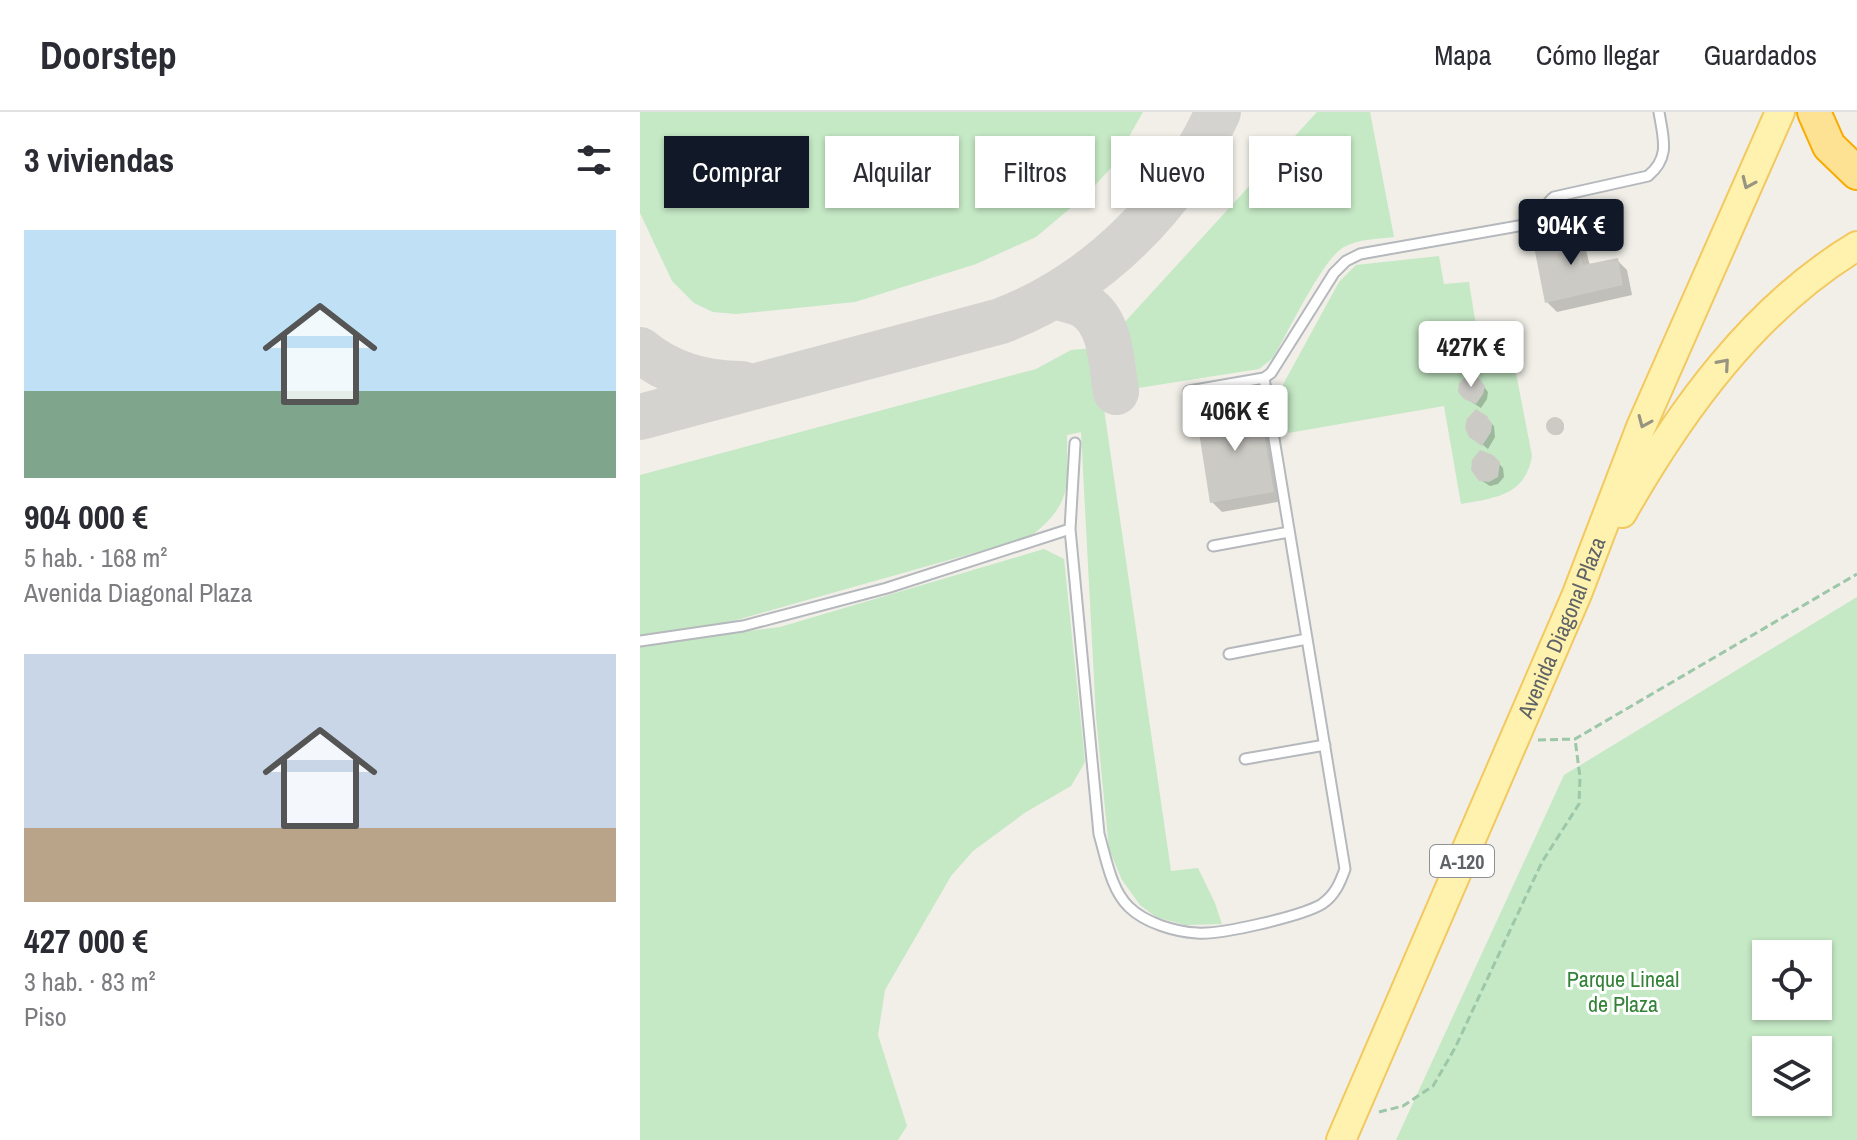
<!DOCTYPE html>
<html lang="es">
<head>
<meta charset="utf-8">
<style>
	:root { --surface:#fff; --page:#f7f7f7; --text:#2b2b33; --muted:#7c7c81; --line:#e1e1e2; --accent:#111827 }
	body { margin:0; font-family:"Archivo Narrow",sans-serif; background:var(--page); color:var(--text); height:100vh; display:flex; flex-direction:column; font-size:30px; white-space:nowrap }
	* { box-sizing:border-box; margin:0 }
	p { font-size:26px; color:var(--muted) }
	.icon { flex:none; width:44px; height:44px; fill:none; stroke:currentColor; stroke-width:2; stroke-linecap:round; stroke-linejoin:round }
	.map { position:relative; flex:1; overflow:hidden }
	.panel { display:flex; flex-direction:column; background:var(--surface); width:640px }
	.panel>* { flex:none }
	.banner { position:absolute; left:24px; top:24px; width:760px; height:72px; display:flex; gap:16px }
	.buttons { position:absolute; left:1112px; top:828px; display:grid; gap:16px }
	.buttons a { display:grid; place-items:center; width:80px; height:80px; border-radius:0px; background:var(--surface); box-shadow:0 2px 6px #0004; font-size:40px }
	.price { position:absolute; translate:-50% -68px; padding:0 18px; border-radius:8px; background:#fff; color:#222; font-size:26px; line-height:52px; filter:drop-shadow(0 2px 4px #0008) }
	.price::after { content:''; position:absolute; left:50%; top:48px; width:24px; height:18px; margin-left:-12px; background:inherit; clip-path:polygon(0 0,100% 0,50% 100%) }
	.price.selected { background:var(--accent); color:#fff }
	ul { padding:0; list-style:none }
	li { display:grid; align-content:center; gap:16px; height:424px; padding:0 24px }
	li span { display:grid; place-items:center; height:248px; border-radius:0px; color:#555 }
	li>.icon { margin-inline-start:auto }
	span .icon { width:144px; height:144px; fill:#fffc; stroke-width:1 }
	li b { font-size:34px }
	h2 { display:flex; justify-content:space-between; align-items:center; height:96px; padding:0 24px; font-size:34px }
	.tag { padding:0 28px; border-radius:0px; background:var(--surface); box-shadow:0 2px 6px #0004; font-size:28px; line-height:72px }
	.tag.selected { background:var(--accent); color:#fff }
	header { display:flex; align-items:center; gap:48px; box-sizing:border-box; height:112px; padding:0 40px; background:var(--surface); border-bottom:2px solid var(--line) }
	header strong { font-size:38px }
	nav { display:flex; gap:44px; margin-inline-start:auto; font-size:28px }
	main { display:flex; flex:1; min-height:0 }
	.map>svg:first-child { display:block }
	.green { fill:#c5e8c5; fill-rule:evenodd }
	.shadow { fill:#0003 }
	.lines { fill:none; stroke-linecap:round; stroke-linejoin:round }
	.taxiway { stroke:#d4d3d0; stroke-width:46 }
	.building { fill:#cccac5 }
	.lane-casing { stroke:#b5b8bc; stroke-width:13 }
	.primary-casing { stroke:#f2c960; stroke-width:32 }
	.highway-casing { stroke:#f9ab00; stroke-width:36 }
	.path { stroke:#9cc7a9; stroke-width:3; stroke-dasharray:8 4; stroke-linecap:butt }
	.lane { stroke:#fff; stroke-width:9 }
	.primary { stroke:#fff2af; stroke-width:28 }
	.highway { stroke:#fde293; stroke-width:32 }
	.oneway { stroke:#979581 }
	.labels { text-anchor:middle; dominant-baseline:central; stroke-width:6; stroke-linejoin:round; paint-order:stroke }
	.shield { fill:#fff; stroke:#8f9295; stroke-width:2 }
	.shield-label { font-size:20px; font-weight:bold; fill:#5f6368 }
	.street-label { font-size:22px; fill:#5f6368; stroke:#fff }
	.park-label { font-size:22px; fill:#348238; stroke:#fff }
</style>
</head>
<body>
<header>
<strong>Doorstep</strong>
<nav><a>Mapa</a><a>Cómo llegar</a><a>Guardados</a></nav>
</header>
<main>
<section class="panel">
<h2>3 viviendas<svg class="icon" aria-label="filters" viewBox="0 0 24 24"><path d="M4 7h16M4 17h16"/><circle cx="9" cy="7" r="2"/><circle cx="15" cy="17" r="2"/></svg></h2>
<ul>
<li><span style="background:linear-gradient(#bfe0f5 65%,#7fa58c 0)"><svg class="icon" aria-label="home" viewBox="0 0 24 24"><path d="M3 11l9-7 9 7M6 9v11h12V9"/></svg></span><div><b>904 000 €</b><p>5 hab. · 168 m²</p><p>Avenida Diagonal Plaza</p></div></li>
<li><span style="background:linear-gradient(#c9d6e8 70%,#b9a48a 0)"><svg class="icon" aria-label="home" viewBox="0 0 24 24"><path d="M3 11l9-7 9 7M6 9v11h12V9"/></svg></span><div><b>427 000 €</b><p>3 hab. · 83 m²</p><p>Piso</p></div></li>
</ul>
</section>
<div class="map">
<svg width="1217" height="1028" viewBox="0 0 1217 1028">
	<rect width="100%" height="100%" fill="#f1efe8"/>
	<path class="green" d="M0,0h503l-32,56 -26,28 -49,41 -60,27 -121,38 -119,12 -23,-2 -19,-9 -22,-22 -32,-68z
		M677,0h53l24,125c-16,2 -35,2 -50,10 -21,11 -57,87 -71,111l-14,11 -121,19 -6,-6 -9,-58z
		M799,144l5,28 25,-2 10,63 13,9 1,19 22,-5 17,88c-7,40 -37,42 -71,48l-17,-98 -156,27 -8,-43 59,-108 17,-17z
		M453,236l9,47 69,476 27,-3 17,35 7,21 -37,1 -29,-8 -16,-12 -18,-25 -13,-31 -13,-132 -15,-285 -14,3c0,51 7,67 -37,102l-311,88 -40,10 -39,4v-164l396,-106 35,-19z
		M404,437l20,10 21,203 -14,24 -45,26 -53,39 -22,25 -66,114 -7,45 29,91 -9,14h-258v-495l140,-18z
		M1217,485v543h-461l168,-365zM1126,842h52v52h-52zM1126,938h52v52h-52z"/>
	<path class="shadow" d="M933,116l10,10 7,28 27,-6 10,10 5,25 -75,17 -10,-10z
		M841,271l7,9 -1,7 -6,9 -16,-10z
		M619,294l10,10 14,85 -61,11 -10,-10z
		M908 315a8 8 0 1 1 16 0a8 8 0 1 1-16 0Z
		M849,309l5,5 1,11 -7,12 -15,-12z
		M852,344l11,12 1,9 -6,7 -8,2 -11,-7z"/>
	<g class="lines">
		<path class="taxiway" d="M415,184c9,3 21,5 30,10 27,17 26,57 31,86
			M0,238c29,24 64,34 102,34
			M0,305l361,-96c96,-37 175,-116 217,-209"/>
	</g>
	<path class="building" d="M934,114l9,39 35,-7 5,27 -78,18 -13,-67z
		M828,263l9,1 8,10 -2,8 -7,10 -12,-5 -6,-7 1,-9z
		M619,292l15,88 -64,11 -14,-90z
		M836,297l11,7 5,8 -1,8 -9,14 -13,-9 -4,-9 2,-9z
		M906 314a9 9 0 1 1 18 0a9 9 0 1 1-18 0Z
		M840,338l13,5 7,7 -2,15 -9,5 -10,-1 -8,-11 1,-10z"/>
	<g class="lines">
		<defs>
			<path id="lane" d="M549,279l75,-13 7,-5 63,-100 12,-12 14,-7 175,-31c12,-6 8,-19 19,-26l94,-21c23,-19 15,-38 11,-64
				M435,331l-5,86 29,305c7,24 12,56 30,73 16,16 47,25 68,26 24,2 105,-17 125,-29 13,-9 18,-21 23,-35l-81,-491
				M573,434l76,-14
				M0,529l103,-15 144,-38 183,-59
				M589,542l78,-15
				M605,647l80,-14"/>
			<g id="primary">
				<path d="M982,401c58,-102 132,-205 235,-267"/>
				<path id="s1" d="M701,1028l236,-546 64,-167 139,-315"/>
			</g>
			<path id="highway" d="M1174,0l15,34 28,27"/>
		</defs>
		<use href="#lane" class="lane-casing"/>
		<use href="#primary" class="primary-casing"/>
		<use href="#highway" class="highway-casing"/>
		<path class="path" d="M898,628l37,-1 282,-165
			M739,1000l24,-6 30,-20 22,-38 87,-186 37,-58 1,-27 -5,-38"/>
		<use href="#lane" class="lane"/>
		<use href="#primary" class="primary"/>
		<use href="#highway" class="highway"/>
	</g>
	<defs><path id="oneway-chevron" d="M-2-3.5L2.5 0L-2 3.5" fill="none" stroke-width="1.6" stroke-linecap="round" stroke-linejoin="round" transform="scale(2)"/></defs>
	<g class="oneway">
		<use href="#oneway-chevron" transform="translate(1108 71) rotate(114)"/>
		<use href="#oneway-chevron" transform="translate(1084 252) rotate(-49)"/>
		<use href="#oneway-chevron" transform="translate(1004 310) rotate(113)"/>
	</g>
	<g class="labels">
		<rect class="shield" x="790" y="733" width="64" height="32" rx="6"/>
		<g class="shield-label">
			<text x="822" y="749">A-120</text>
		</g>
		<g class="street-label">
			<text stroke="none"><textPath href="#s1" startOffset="558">Avenida Diagonal Plaza</textPath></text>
		</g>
		<g class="park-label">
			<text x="983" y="867">Parque Lineal<tspan x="983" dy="25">de Plaza</tspan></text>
		</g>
	</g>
</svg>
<div class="buttons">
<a><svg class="icon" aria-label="locate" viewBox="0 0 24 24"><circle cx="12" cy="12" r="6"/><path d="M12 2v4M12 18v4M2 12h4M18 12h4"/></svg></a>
<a><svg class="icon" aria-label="layers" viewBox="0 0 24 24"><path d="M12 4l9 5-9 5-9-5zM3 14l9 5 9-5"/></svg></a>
</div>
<b class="price selected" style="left:931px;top:155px">904K €</b>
<b class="price" style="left:831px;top:277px">427K €</b>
<b class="price" style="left:595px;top:341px">406K €</b>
<div class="banner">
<a class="tag selected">Comprar</a>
<a class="tag">Alquilar</a>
<a class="tag">Filtros</a>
<a class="tag">Nuevo</a>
<a class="tag">Piso</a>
</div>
</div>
</main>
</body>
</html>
